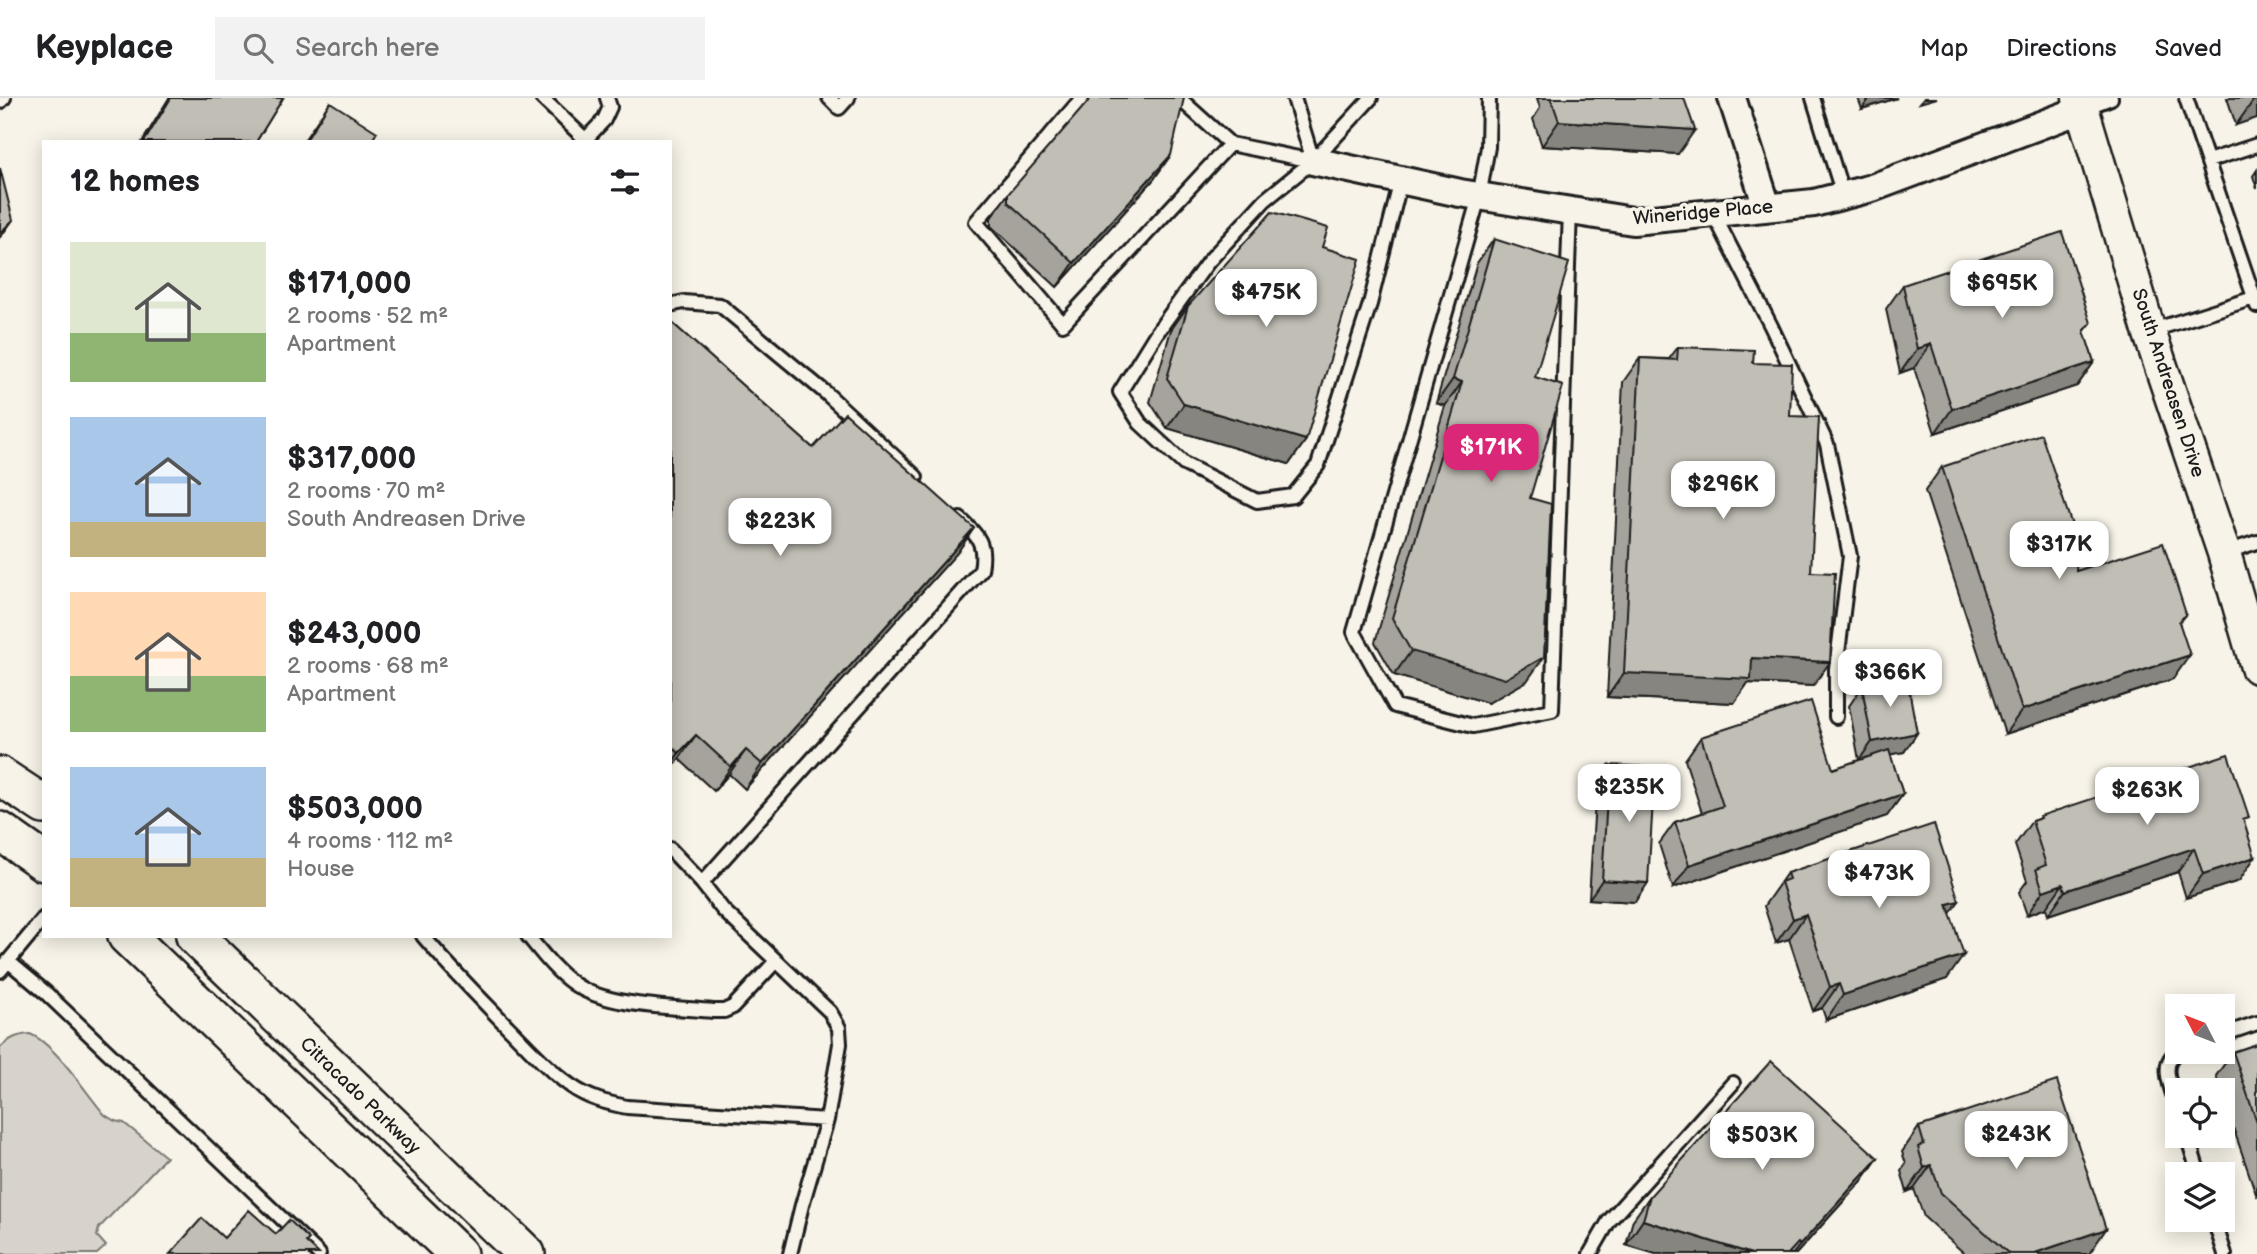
<!DOCTYPE html>
<html lang="en">
<head>
<meta charset="utf-8">
<style>
	:root { --surface:#fff; --page:#f2f2f2; --text:#202124; --muted:#757577; --line:#e0e0e0; --accent:#db2777 }
	body { margin:0; font-family:"Balsamiq Sans",sans-serif; background:var(--page); color:var(--text); height:100vh; display:flex; flex-direction:column; font-size:26px; white-space:nowrap }
	* { box-sizing:border-box; margin:0 }
	p { font-size:23px; color:var(--muted) }
	.icon { flex:none; width:38px; height:38px; fill:none; stroke:currentColor; stroke-width:2; stroke-linecap:round; stroke-linejoin:round }
	.map { position:relative; flex:1; overflow:hidden }
	.side { position:absolute; left:42px; top:42px; width:630px; height:798px; display:flex; flex-direction:column; background:var(--surface); border-radius:0px; box-shadow:0 4px 18px #0003 }
	.side>* { flex:none }
	.needle { width:46px; rotate:312deg }
	.fabs { position:absolute; left:2165px; top:896px; display:grid; gap:14px }
	.fabs a { display:grid; place-items:center; width:70px; height:70px; border-radius:0px; background:var(--surface); box-shadow:0 4px 18px #0003; font-size:35px }
	.price { position:absolute; translate:-50% -60px; padding:0 16px; border-radius:14px; background:#fff; color:#222; font-size:23px; line-height:46px; filter:drop-shadow(0 2px 4px #0008) }
	.price::after { content:''; position:absolute; left:50%; top:42px; width:21px; height:16px; margin-left:-10px; background:inherit; clip-path:polygon(0 0,100% 0,50% 100%) }
	.price.selected { background:var(--accent); color:#fff }
	ul { padding:0; list-style:none }
	li { display:flex; align-items:center; gap:21px; height:175px; padding:0 28px }
	li span { display:grid; place-items:center; flex:none; width:196px; height:140px; border-radius:0px; color:#555 }
	li>.icon { margin-inline-start:auto }
	span .icon { width:84px; height:84px; fill:#fffc; stroke-width:1 }
	li b { font-size:30px }
	h2 { display:flex; justify-content:space-between; align-items:center; height:84px; padding:0 28px; font-size:30px }
	header { display:flex; align-items:center; gap:42px; box-sizing:border-box; height:98px; padding:0 35px; background:var(--surface); border-bottom:2px solid var(--line) }
	header strong { font-size:33px }
	nav { display:flex; gap:38px; margin-inline-start:auto; font-size:24px }
	.search { width:490px; height:63px; background:var(--page); display:flex; align-items:center; gap:18px; box-sizing:border-box; padding:0 24px; border-radius:0px; color:var(--muted); font-size:26px }
	.map>svg:first-child { display:block }
	.green { fill:#d7d3cb; stroke:#7a7874; stroke-width:2 }
	.lines { fill:none; stroke-linecap:round; stroke-linejoin:round }
	.service-casing { stroke:#1c1c1c; stroke-width:18 }
	.minor-casing { stroke:#1c1c1c; stroke-width:32 }
	.tertiary-casing { stroke:#1c1c1c; stroke-width:37 }
	.secondary-casing { stroke:#1c1c1c; stroke-width:42 }
	.service { stroke:#f7f3e8; stroke-width:12 }
	.minor { stroke:#f7f3e8; stroke-width:26 }
	.tertiary { stroke:#f7f3e8; stroke-width:32 }
	.secondary { stroke:#f7f3e8; stroke-width:37 }
	.wall { fill:#a5a39c; stroke:#1c1c1c; stroke-width:2 }
	.shaded-wall { fill:#86857f; stroke:#1c1c1c; stroke-width:2 }
	.building { fill:#c0beb5; stroke:#1c1c1c; stroke-width:2 }
	.labels { text-anchor:middle; dominant-baseline:central; stroke-width:7; stroke-linejoin:round; paint-order:stroke }
	.street-label { font-size:19px; fill:#1c1c1c; stroke:#f7f3e8 }
</style>
</head>
<body>
<header>
<strong>Keyplace</strong>
<div class="search"><svg class="icon" aria-label="search" viewBox="0 0 24 24"><circle cx="10" cy="10" r="6"/><path d="M15 15l6 6"/></svg>Search here</div>
<nav><a>Map</a><a>Directions</a><a>Saved</a></nav>
</header>
<div class="map">
<svg width="2257" height="1156" viewBox="0 0 2257 1156">
	<rect width="100%" height="100%" fill="#f7f3e8"/>
	<filter id="ink" filterUnits="userSpaceOnUse"><feTurbulence type="fractalNoise" baseFrequency=".0143" numOctaves="2"/><feDisplacementMap in="SourceGraphic" scale="14" xChannelSelector="R" yChannelSelector="G"/><feConvolveMatrix kernelMatrix="1 2 1 2 8 2 1 2 1" color-interpolation-filters="sRGB"/></filter>
	<g filter="url(#ink)">
		<path class="green" d="M30,936c25,10 56,59 75,81l10,6 9,2 42,34 -67,71 -2,8 9,10 -9,8h-97v-206c9,-9 16,-13 30,-14z"/>
		<g class="lines">
			<defs>
				<path id="service" d="M542,0l46,44
					M829,0l10,10 9,-10
					M1082,0l-106,124 87,102 167,-180
					M1179,0l51,46 83,17
					M1294,0l19,63
					M1371,0l-58,63 -48,39 -57,62 -52,72 -36,58 20,31 44,41 73,37 36,-5 25,-31 52,-161 31,-124
					M1489,0l-1,49 -9,50 -125,435 41,74 78,20 79,-16 18,-499
					M1813,0l30,97
					M2186,0l71,208
					M0,4l4,-4
					M2083,11l28,-11
					M586,41l18,-19 6,-13 -3,-9
					M2208,63l49,-16
					M1713,115l58,113 56,118 23,112 -14,113v48
					M670,207l14,-3 36,3 106,88 90,84
					M2150,233l107,-34
					M2224,455l33,-11
					M670,751l32,34 21,27 107,102 9,16 1,16 -13,76 -25,85 -12,49
					M702,785l279,-313c5,-27 -3,-34 -21,-51
					M423,838c27,32 56,61 85,91 20,20 40,43 63,59 17,12 35,17 56,21l200,13
					M528,838c14,17 28,36 46,48 33,23 99,23 139,27h11l9,-4 43,-46
					M8,863l38,32 273,261
					M0,873l44,-53
					M2222,937l35,-12
					M2177,1008c-5,-16 -19,-44 1,-54
					M2187,1038l12,38
					M2214,1122l11,34
					M1590,1156l19,-33 124,-138"/>
				<path id="minor" d="M1732,0l35,109
					M1313,63l147,32 173,28 181,-18 58,-15 211,-79"/>
				<path id="tertiary" d="M2079,0l70,233 75,222 33,114"/>
				<path id="secondary" d="M0,678l44,29
					M0,733l44,31
					M127,838l331,318
					M195,838l331,318"/>
			</defs>
			<use href="#service" class="service-casing"/>
			<use href="#minor" class="minor-casing"/>
			<use href="#tertiary" class="tertiary-casing"/>
			<use href="#secondary" class="secondary-casing"/>
			<use href="#service" class="service"/>
			<use href="#minor" class="minor"/>
			<use href="#tertiary" class="tertiary"/>
			<use href="#secondary" class="secondary"/>
		</g>
		<path class="wall" d="M169,0h114l-27,44h-114z
			M1537,0h147l-6,56 -136,-8 -9,-27 7,-11z
			M1858,0h39l-35,11z
			M2227,0h30l-21,27z
			M330,4l41,40h-68z
			M2257,72v19l-4,-13z
			M1154,81l-97,108 -66,-61v-8l17,-24z
			M1494,141l41,138 -5,121 -3,183 -39,22 -94,-28 -19,-33 70,-236 -9,-3 41,-140z
			M1322,149l-16,193 -17,24 -122,-36 -17,-26 21,-72 17,-24z
			M1903,187l188,38 -7,9 10,30 -17,24 -142,47 -21,-65 -14,5 -14,-64z
			M670,223l143,127 161,80 -17,25 -212,236 -16,-15 -15,17 -35,-32 -9,10z
			M1678,249l75,16 37,53 21,156 2,114 -65,-3 -14,20 -127,-6 16,-315 17,-24 29,1z
			M1942,369l134,104 104,53 -7,55 -168,55 -80,-243z
			M1862,589l55,46 -13,19 -14,2 13,40 -16,22 -214,72 -14,-44 16,-22 27,-9 -17,-53 16,-23 132,32 26,-9 -10,-54z
			M1609,667l26,137 -46,-3 7,-115z
			M2040,718l204,7 -5,58 -53,17 -8,-26 -130,43 -2,-7 -19,7 -8,-23 8,-11 -12,-36 17,-24 6,-2z
			M1787,775l163,41 -3,65 -121,41 -4,-12 -9,3 -24,-72 -13,4 -12,-37z
			M2257,946v153l-35,-102v-5h-1l-5,-14 17,-24z
			M1919,1029l170,127h-124l-41,-37 -10,-28 -7,3 -6,-21 5,-7 -4,-12z
			M1878,1060l-17,24 -65,72h-140l-30,-9 7,-25 17,-24z"/>
		<path class="shaded-wall" d="M1870,0h27l-35,11z
			M1924,0h13l-17,5z
			M2257,1v19l-21,7 17,-24z
			M1559,23l136,9 -17,24 -136,-8z
			M1171,57l-17,24 -97,108 17,-24z
			M13,122l-11,15 -2,2 1,-5z
			M1931,246l-17,24 -14,5 17,-24z
			M2094,264l-17,24 -142,47 17,-24z
			M1453,281l9,3 -17,24 -9,-3z
			M1184,306l122,36 -17,24 -122,-36z
			M974,430l-17,25 -212,236 17,-25z
			M1411,553l133,6 -17,24 -39,22 -94,-28z
			M2190,557l-17,24 -168,55 17,-24z
			M1752,560l78,4 -17,24 -65,-3 -14,20 -127,-6 17,-24z
			M1917,635l-13,19 -45,8 13,-18z
			M696,637l-17,24 -9,10v-3l9,-13z
			M746,652l-17,24 -15,17 17,-24z
			M1903,696l-16,22 -214,72 16,-23z
			M2194,750l-16,24 -130,43 17,-24z
			M2255,759l-16,24 -53,17 17,-24z
			M1602,782l46,3 -13,19 -46,-3z
			M2063,786l-17,24 -19,7 16,-24z
			M1959,803l-17,24 5,-21z
			M1806,816l-17,25 -13,4 17,-24z
			M1964,857l-17,24 -121,41 17,-25z
			M1839,886l-17,24 -9,3 17,-24z
			M1878,1060l-17,24 -65,72h-3l7,-9z
			M1931,1067l-17,24 -7,3 17,-24z
			M1643,1122l109,34h-96l-30,-9z
			M2106,1131l-17,25h-57z"/>
		<path class="building" d="M171,0h112l-27,44h-112z
			M1091,0h93l-13,57 -97,108 -66,-61v-8z
			M1551,0h133l11,32 -136,-9z
			M330,4l47,30 -6,10h-66z
			M0,70l13,52 -12,12 -1,-1z
			M1272,114l56,16 -6,19 38,12 -54,181 -122,-36 -17,-26 21,-72z
			M2062,134l29,91 -7,8 10,31 -142,47 -21,-65 -14,5 -14,-64z
			M1494,141l75,24 -34,114 28,9 -33,112 21,6 -7,153 -39,22 -94,-28 -19,-33 70,-236 -9,-3z
			M670,223l143,127 32,-35 129,115 -212,236 -16,-14 -15,17 -35,-32 -17,18 -9,-8z
			M1678,249l76,3 -1,13 39,1 -2,52 29,1 -8,155 24,1 -5,89 -78,-4 -1,21 -127,-6 16,-315 37,2z
			M2041,336l37,109 -2,28 87,-28 23,71 -7,8 11,33 -168,55 -80,-243z
			M1906,575l11,60 -45,9 -10,-55z
			M1811,603l22,68 56,-19 14,44 -214,71 -14,-43 48,-16 -22,-69z
			M2228,656l21,63 -6,2 12,38 -52,17 -9,-26 -129,43 -2,-7 -20,7 -7,-22 10,-4 -14,-44 9,-3 -1,-2z
			M1609,667l46,2 -7,116 -46,-3z
			M1934,726l25,77 -12,3 17,51 -121,40 -4,-11 -9,3 -24,-73 -13,5 -12,-37 8,-3 -2,-6z
			M2257,946v79l-24,-71z
			M1771,963l107,97 -78,87 -2,-2 -10,11h-36l-109,-34 7,-24z
			M2057,983l49,148 -74,25h-23l-68,-61 -10,-28 -7,3 -6,-21 6,-3 -5,-17z
			M249,1112l27,24 13,-14 20,19 -3,3 13,12h-149l32,-36 22,20z"/>
	</g>
	<g class="labels">
		<g class="street-label">
			<text transform="translate(1703 115) rotate(-5)">Wineridge Place</text>
			<text transform="translate(2168 285) rotate(72)">South Andreasen Drive</text>
			<text transform="translate(360 998) rotate(44)">Citracado Parkway</text>
		</g>
	</g>
</svg>
<div class="fabs">
<a><svg class="needle" viewBox="-14 -14 28 28"><path d="M0-13l5 13h-10z" fill="#e53935"/><path d="M0 13l5-13h-10z" fill="#757577"/></svg></a>
<a><svg class="icon" aria-label="locate" viewBox="0 0 24 24"><circle cx="12" cy="12" r="6"/><path d="M12 2v4M12 18v4M2 12h4M18 12h4"/></svg></a>
<a><svg class="icon" aria-label="layers" viewBox="0 0 24 24"><path d="M12 4l9 5-9 5-9-5zM3 14l9 5 9-5"/></svg></a>
</div>
<b class="price" style="left:2002px;top:222px">$695K</b>
<b class="price" style="left:1266px;top:231px">$475K</b>
<b class="price selected" style="left:1491px;top:386px">$171K</b>
<b class="price" style="left:1723px;top:423px">$296K</b>
<b class="price" style="left:780px;top:460px">$223K</b>
<b class="price" style="left:2059px;top:483px">$317K</b>
<b class="price" style="left:1890px;top:611px">$366K</b>
<b class="price" style="left:1629px;top:726px">$235K</b>
<b class="price" style="left:2147px;top:729px">$263K</b>
<b class="price" style="left:1879px;top:812px">$473K</b>
<b class="price" style="left:2016px;top:1073px">$243K</b>
<b class="price" style="left:1762px;top:1074px">$503K</b>
<section class="side">
<h2>12 homes<svg class="icon" aria-label="filters" viewBox="0 0 24 24"><path d="M4 7h16M4 17h16"/><circle cx="9" cy="7" r="2"/><circle cx="15" cy="17" r="2"/></svg></h2>
<ul>
<li><span style="background:linear-gradient(#dfe7d0 65%,#8fb573 0)"><svg class="icon" aria-label="home" viewBox="0 0 24 24"><path d="M3 11l9-7 9 7M6 9v11h12V9"/></svg></span><div><b>$171,000</b><p>2 rooms · 52 m²</p><p>Apartment</p></div></li>
<li><span style="background:linear-gradient(#a9c7e8 75%,#c2b280 0)"><svg class="icon" aria-label="home" viewBox="0 0 24 24"><path d="M3 11l9-7 9 7M6 9v11h12V9"/></svg></span><div><b>$317,000</b><p>2 rooms · 70 m²</p><p>South Andreasen Drive</p></div></li>
<li><span style="background:linear-gradient(#ffd9b3 60%,#8fb573 0)"><svg class="icon" aria-label="home" viewBox="0 0 24 24"><path d="M3 11l9-7 9 7M6 9v11h12V9"/></svg></span><div><b>$243,000</b><p>2 rooms · 68 m²</p><p>Apartment</p></div></li>
<li><span style="background:linear-gradient(#a9c7e8 65%,#c2b280 0)"><svg class="icon" aria-label="home" viewBox="0 0 24 24"><path d="M3 11l9-7 9 7M6 9v11h12V9"/></svg></span><div><b>$503,000</b><p>4 rooms · 112 m²</p><p>House</p></div></li>
</ul>
</section>
</div>
</body>
</html>
